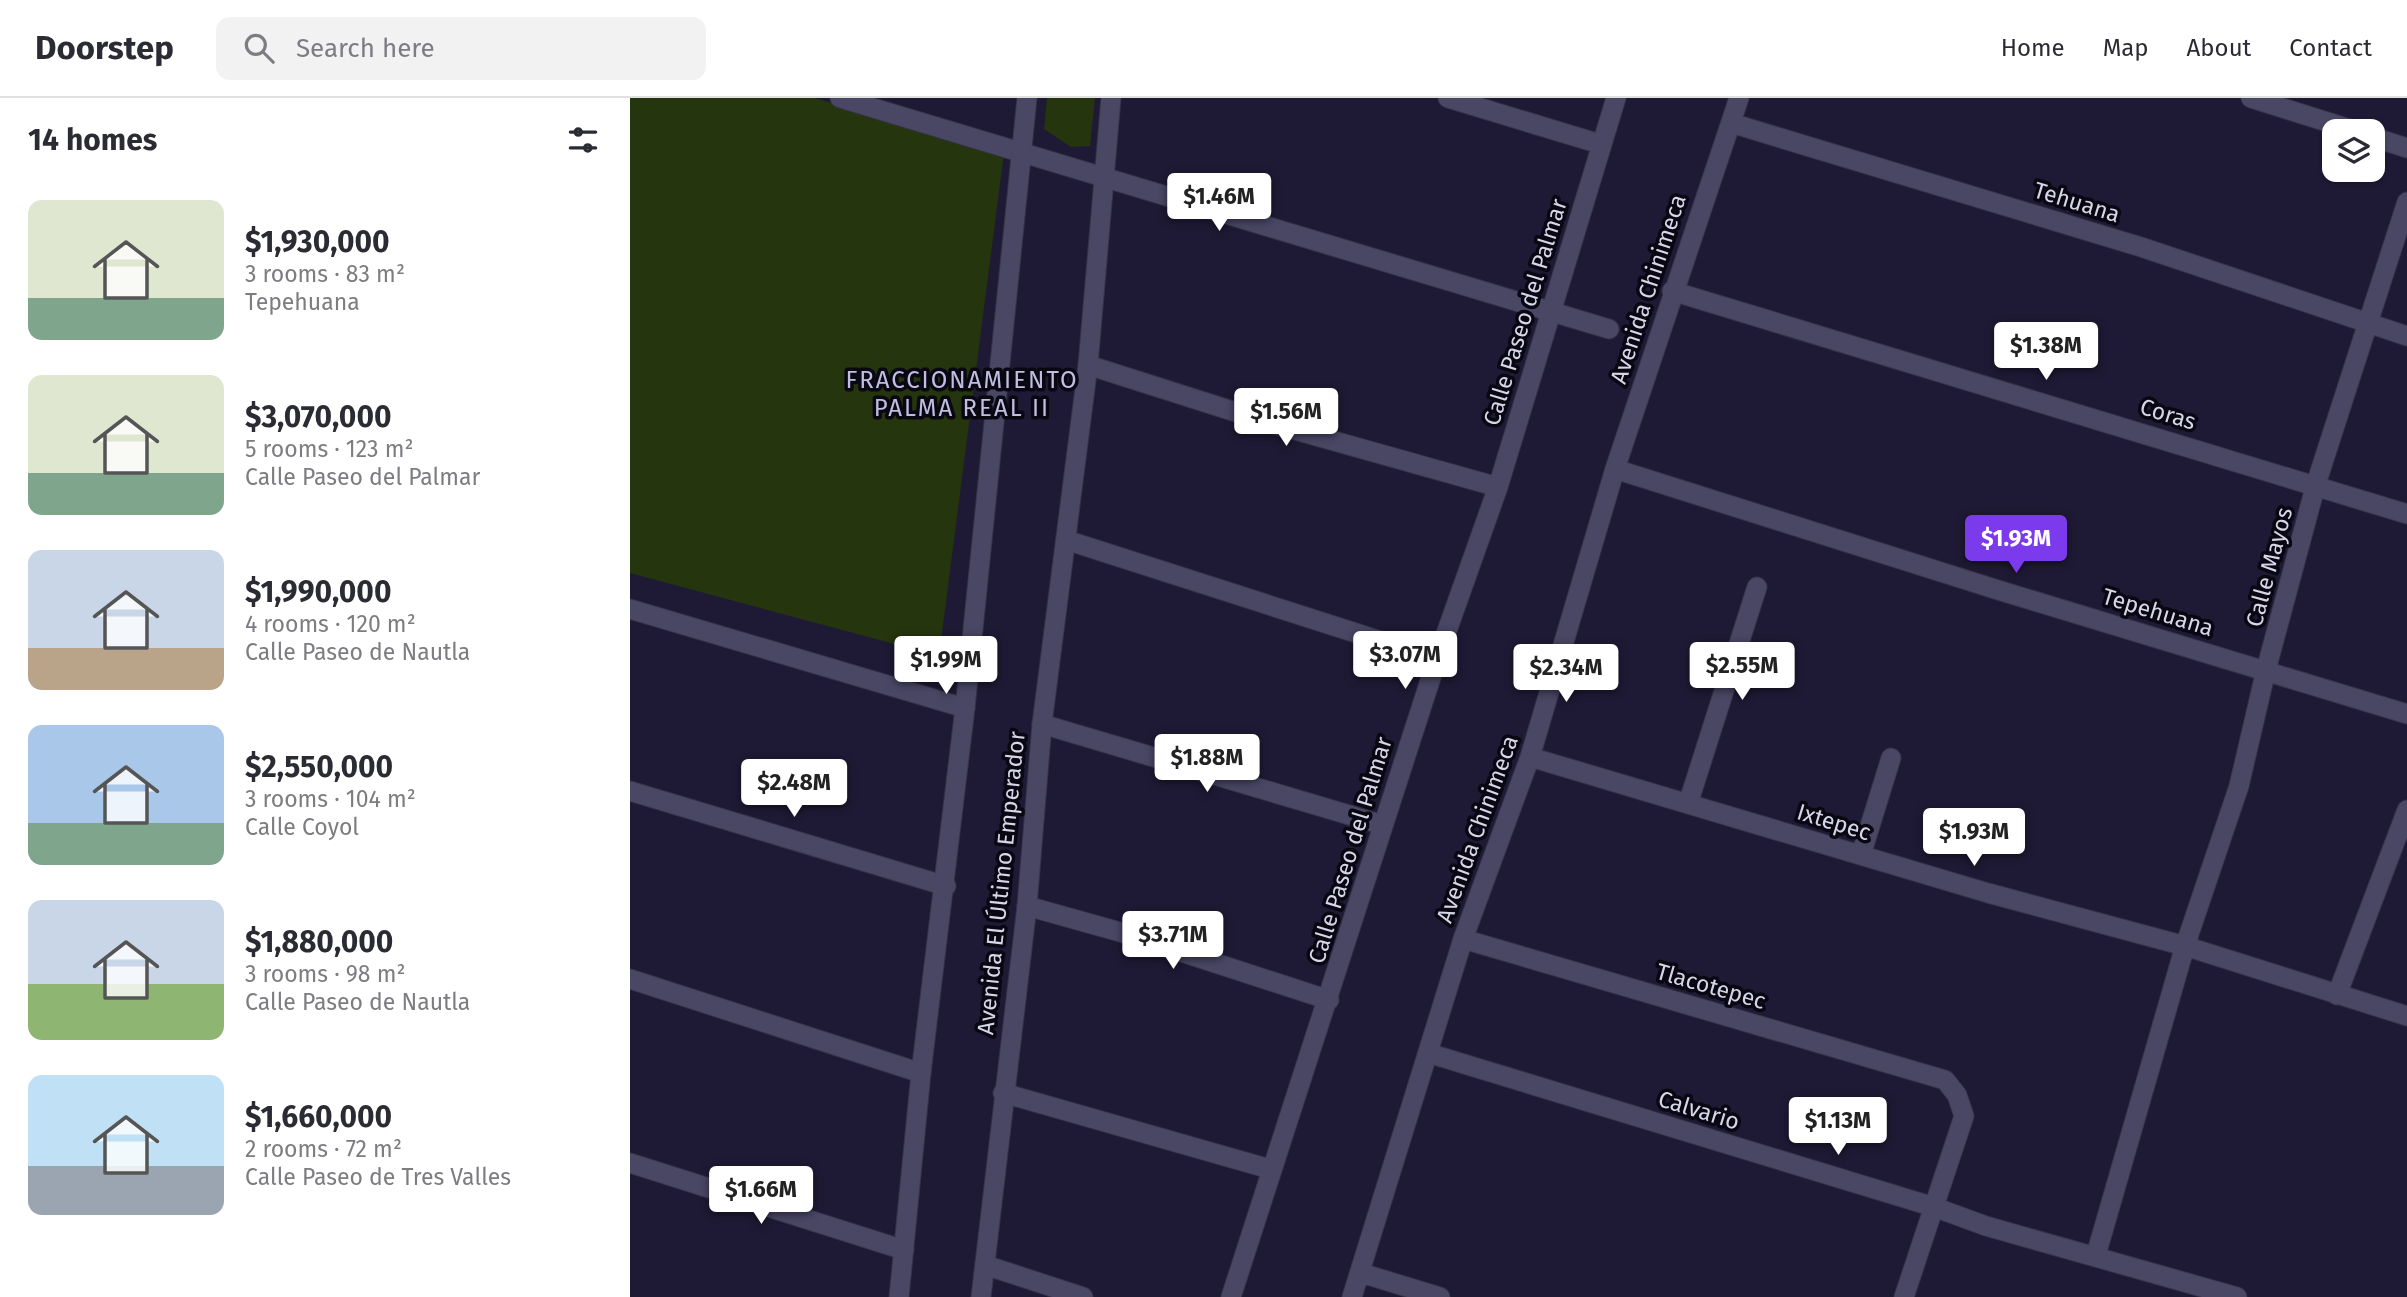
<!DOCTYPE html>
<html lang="en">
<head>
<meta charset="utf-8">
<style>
	:root { --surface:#fff; --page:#f2f2f3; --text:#2b2b33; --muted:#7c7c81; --line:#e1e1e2; --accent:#7c3aed }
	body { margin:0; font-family:"Fira Sans",sans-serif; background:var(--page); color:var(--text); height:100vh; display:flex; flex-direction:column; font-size:26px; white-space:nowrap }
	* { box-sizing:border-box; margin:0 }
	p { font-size:23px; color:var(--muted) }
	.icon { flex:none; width:38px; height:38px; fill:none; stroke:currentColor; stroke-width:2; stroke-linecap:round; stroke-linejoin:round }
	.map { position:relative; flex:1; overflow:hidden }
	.side { display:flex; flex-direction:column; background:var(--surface); width:630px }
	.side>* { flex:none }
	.tools { position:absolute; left:1692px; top:21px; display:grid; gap:14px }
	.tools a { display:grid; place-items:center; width:63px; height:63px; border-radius:14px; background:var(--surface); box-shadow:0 2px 5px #0004; font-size:35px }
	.price { position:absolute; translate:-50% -60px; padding:0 16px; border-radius:7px; background:#fff; color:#222; font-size:23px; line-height:46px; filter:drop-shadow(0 2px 4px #0008) }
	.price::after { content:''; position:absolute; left:50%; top:42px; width:21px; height:16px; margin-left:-10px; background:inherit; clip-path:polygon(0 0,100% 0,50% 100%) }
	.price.selected { background:var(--accent); color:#fff }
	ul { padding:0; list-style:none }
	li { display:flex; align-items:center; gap:21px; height:175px; padding:0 28px }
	li span { display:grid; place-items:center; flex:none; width:196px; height:140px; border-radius:14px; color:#555 }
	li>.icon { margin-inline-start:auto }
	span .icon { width:84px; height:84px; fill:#fffc; stroke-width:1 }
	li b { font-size:30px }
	h2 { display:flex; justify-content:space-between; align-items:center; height:84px; padding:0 28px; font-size:30px }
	header { display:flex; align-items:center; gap:42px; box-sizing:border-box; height:98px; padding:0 35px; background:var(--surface); border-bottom:2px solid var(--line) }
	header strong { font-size:33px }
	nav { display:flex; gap:38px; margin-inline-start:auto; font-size:24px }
	.search { width:490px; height:63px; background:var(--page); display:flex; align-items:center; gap:18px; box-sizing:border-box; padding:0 24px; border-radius:14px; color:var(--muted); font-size:26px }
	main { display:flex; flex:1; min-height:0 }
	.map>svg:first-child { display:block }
	.green { fill:#25350d }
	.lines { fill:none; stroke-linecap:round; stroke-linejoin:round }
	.minor-casing { stroke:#363348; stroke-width:21 }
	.tertiary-casing { stroke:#363348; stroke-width:21 }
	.minor { stroke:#4a4765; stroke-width:19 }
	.tertiary { stroke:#4a4765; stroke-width:19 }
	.labels { text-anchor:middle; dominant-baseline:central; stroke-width:7; stroke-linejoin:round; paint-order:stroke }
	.street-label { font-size:23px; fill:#d7d6e8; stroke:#080712 }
	.neighbourhood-label { font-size:24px; letter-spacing:2px; fill:#c0bde1; stroke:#080712 }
</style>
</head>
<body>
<header>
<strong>Doorstep</strong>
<div class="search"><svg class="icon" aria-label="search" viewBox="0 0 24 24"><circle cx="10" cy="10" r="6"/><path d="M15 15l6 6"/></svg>Search here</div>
<nav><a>Home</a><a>Map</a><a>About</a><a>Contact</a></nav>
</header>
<main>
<section class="side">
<h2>14 homes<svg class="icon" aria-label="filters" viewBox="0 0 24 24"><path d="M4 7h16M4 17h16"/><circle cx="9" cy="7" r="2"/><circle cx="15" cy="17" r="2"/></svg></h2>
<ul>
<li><span style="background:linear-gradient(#dfe7d0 70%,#7fa58c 0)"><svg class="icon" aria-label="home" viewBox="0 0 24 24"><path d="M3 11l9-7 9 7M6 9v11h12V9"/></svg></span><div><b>$1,930,000</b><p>3 rooms · 83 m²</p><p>Tepehuana</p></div></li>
<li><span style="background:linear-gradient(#dfe7d0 70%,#7fa58c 0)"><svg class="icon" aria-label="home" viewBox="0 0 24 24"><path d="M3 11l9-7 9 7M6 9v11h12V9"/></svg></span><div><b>$3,070,000</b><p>5 rooms · 123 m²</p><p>Calle Paseo del Palmar</p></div></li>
<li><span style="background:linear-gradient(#c9d6e8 70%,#b9a48a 0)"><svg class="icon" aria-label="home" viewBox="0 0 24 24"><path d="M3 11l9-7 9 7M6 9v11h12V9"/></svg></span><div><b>$1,990,000</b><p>4 rooms · 120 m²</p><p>Calle Paseo de Nautla</p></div></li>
<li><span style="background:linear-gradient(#a9c7e8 70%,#7fa58c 0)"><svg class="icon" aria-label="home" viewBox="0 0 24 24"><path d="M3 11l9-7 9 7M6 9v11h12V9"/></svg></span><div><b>$2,550,000</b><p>3 rooms · 104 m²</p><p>Calle Coyol</p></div></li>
<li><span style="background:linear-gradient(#c9d6e8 60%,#8fb573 0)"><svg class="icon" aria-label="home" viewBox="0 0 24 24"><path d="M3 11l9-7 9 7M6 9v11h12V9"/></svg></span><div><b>$1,880,000</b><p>3 rooms · 98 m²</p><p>Calle Paseo de Nautla</p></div></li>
<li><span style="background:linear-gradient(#bfe0f5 65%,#9aa5b1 0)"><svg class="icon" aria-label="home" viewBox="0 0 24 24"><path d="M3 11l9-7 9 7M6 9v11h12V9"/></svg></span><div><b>$1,660,000</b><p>2 rooms · 72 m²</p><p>Calle Paseo de Tres Valles</p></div></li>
</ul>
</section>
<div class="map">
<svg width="1777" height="1199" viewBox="0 0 1777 1199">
	<rect width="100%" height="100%" fill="#1e1a35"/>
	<path class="green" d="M0,0h185l189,55 -65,503 -309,-83z
		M417,0h48l-5,48 -19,1 -27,-18z"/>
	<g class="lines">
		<defs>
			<path id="minor" d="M210,0l769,231
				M818,0l152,46
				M1621,0l105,33
				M1101,25l410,124 266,89
				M1743,39l34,11
				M1042,193l735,223
				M458,267l182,58 228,64
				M985,371l383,121 409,124
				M436,442l371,119
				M0,511l335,99
				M412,626l341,101
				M900,659l458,136 197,53 222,70
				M0,693l316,95
				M1058,706l69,-217
				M1231,757l30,-97
				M397,808l93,26 209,68
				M833,841l482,141 12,15 7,21 -60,181
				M0,881l291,94
				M1707,897l70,-185
				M798,955l506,154 52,19 251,71
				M373,995l267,76
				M0,1065l274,87
				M1466,1157l89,-309 54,-160 27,-116 50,-186 91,-282
				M355,1167l98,32
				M731,1175l79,24
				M601,1199l206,-638 61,-172 118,-389
				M722,1199l111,-358 67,-182 85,-288 124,-371"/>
			<path id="tertiary" d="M269,1199l22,-224 44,-365 62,-610
				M351,1199l46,-391 15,-182 46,-359 23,-267"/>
		</defs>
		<use href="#minor" class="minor-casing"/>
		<use href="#tertiary" class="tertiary-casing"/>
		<use href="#minor" class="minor"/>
		<use href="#tertiary" class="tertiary"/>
	</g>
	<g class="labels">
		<g class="street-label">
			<text transform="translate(1447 104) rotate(17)">Tehuana</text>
			<text transform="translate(1018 191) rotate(-72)">Avenida Chinimeca</text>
			<text transform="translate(895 214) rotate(-73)">Calle Paseo del Palmar</text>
			<text transform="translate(1538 316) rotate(17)">Coras</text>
			<text transform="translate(1639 469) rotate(-75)">Calle Mayos</text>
			<text transform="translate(1528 514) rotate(17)">Tepehuana</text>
			<text transform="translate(1204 724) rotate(17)">Ixtepec</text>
			<text transform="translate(847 731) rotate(-70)">Avenida Chinimeca</text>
			<text transform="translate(720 752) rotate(-73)">Calle Paseo del Palmar</text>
			<text transform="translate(371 785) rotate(-84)">Avenida El Último Emperador</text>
			<text transform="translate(1081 888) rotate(16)">Tlacotepec</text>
			<text transform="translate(1069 1012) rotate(17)">Calvario</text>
		</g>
		<g class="neighbourhood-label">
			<text x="332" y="282">FRACCIONAMIENTO<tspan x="332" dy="28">PALMA REAL II</tspan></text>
		</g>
	</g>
</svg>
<div class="tools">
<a><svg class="icon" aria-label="layers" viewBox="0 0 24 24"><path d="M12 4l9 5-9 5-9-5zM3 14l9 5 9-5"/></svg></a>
</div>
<b class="price" style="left:589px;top:135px">$1.46M</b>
<b class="price" style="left:1416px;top:284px">$1.38M</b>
<b class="price" style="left:656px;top:350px">$1.56M</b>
<b class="price selected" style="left:1386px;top:477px">$1.93M</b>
<b class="price" style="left:775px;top:593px">$3.07M</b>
<b class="price" style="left:316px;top:598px">$1.99M</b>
<b class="price" style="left:1112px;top:604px">$2.55M</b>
<b class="price" style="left:936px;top:606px">$2.34M</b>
<b class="price" style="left:577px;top:696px">$1.88M</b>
<b class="price" style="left:164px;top:721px">$2.48M</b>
<b class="price" style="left:1344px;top:770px">$1.93M</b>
<b class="price" style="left:543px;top:873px">$3.71M</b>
<b class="price" style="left:1208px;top:1059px">$1.13M</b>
<b class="price" style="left:131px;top:1128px">$1.66M</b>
</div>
</main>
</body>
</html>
